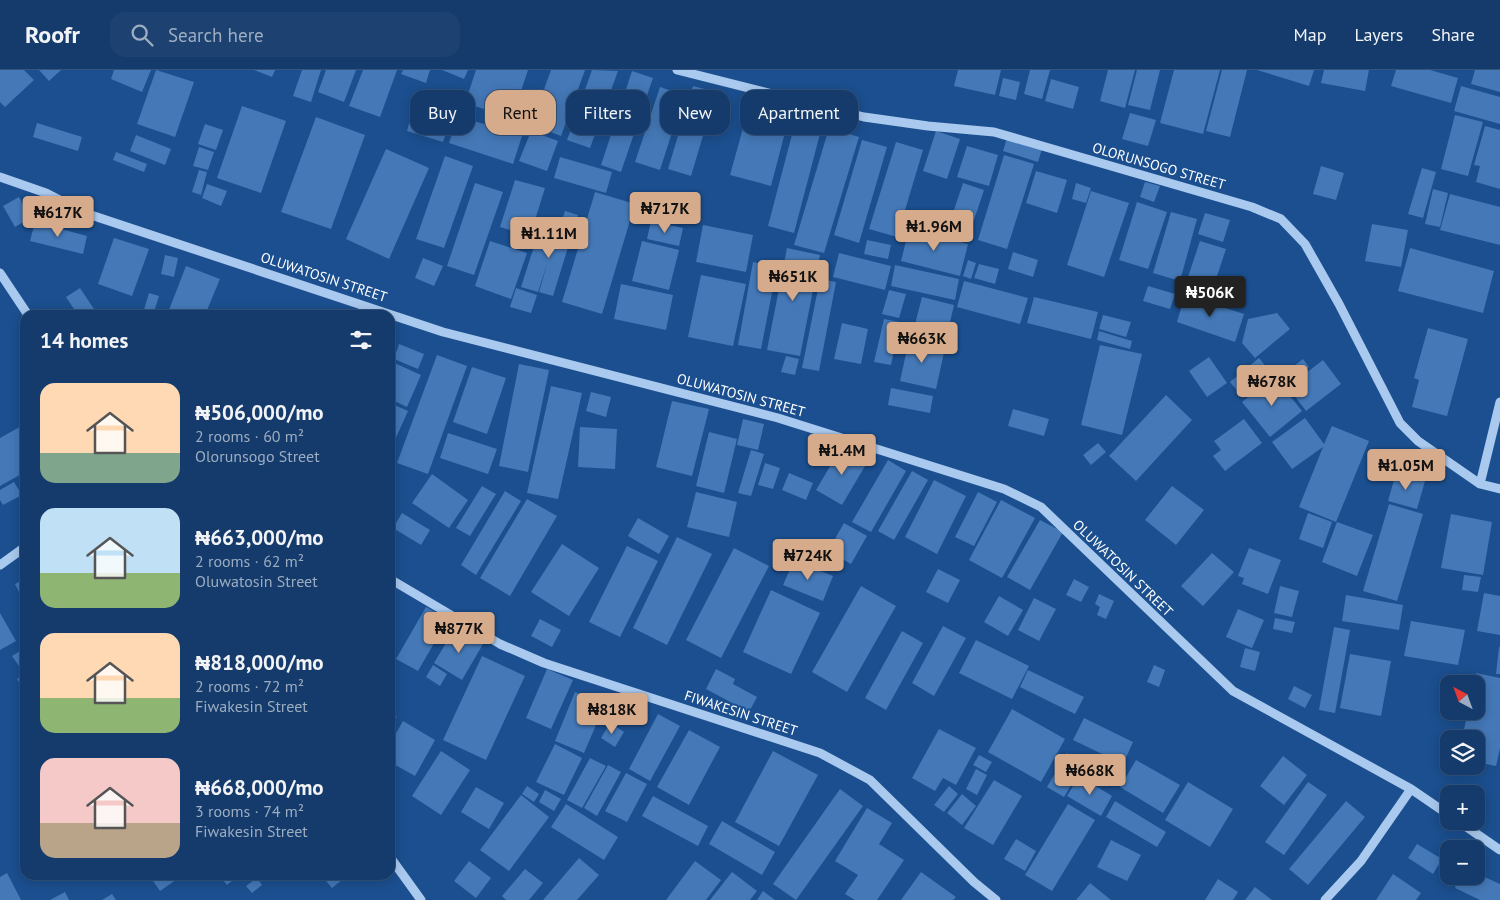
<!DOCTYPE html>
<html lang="en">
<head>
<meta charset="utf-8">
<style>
	:root { --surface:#143b6b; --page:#1d4271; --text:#f1f3f6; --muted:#9dadc1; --line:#33557e; --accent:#d6ab8b }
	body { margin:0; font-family:"PT Sans",sans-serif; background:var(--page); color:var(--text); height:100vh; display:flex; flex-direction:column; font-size:19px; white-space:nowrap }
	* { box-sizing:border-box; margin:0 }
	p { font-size:16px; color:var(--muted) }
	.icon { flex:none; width:28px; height:28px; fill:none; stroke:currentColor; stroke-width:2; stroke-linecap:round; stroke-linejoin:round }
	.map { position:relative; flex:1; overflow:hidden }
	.panel { position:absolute; left:20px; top:240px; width:375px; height:570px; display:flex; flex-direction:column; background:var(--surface); border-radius:15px; box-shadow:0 2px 12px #0003,0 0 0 1px var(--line) }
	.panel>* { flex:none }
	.hud { position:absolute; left:410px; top:20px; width:475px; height:45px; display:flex; gap:10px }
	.needle { width:32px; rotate:319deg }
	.fabs { position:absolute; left:1440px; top:605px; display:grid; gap:10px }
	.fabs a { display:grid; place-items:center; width:45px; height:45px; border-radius:10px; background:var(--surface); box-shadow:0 2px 12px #0003,0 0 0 1px var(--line); font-size:25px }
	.price { position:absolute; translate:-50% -42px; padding:0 11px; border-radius:5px; background:var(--accent); color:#111; font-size:16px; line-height:32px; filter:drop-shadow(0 1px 2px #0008) }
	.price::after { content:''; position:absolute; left:50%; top:30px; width:15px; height:11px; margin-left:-8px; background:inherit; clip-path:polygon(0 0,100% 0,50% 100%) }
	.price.current { background:#222; color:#fff }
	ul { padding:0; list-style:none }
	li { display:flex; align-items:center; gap:15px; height:125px; padding:0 20px }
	li span { display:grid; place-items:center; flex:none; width:140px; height:100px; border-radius:15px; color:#555 }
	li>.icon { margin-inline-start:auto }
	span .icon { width:60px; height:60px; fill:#fffc; stroke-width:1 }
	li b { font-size:21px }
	h2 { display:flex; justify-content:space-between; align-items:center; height:60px; padding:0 20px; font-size:21px }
	.chip { padding:0 18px; border-radius:15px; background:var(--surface); box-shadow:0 2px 12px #0003,0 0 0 1px var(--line); font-size:18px; line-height:45px }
	.chip.current { background:var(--accent); color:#111 }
	header { display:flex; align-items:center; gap:30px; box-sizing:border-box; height:70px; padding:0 25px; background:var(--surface); border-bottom:1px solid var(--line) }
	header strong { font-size:24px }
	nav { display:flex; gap:28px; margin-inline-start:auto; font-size:18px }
	.search { width:350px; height:45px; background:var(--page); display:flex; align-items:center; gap:12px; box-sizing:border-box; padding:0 18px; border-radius:15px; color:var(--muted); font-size:19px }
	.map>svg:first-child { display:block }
	.building { fill:#4478b7 }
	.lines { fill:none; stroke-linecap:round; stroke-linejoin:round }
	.minor { stroke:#a9c9ee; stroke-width:9 }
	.labels { text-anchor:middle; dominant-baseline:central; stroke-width:4; stroke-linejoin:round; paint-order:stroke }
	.street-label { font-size:14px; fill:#fff; stroke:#1b4f8f }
</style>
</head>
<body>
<header>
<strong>Roofr</strong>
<div class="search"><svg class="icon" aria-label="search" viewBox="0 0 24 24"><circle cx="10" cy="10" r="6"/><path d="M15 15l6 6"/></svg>Search here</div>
<nav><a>Map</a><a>Layers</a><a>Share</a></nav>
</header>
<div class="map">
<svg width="1500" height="830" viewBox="0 0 1500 830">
	<rect width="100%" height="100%" fill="#1b4f8f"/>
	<path class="building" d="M0,0h24l10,10 -29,27 -5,-5z
		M39,0h22l-12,11z
		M114,0h37l-9,22 -31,-13z
		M156,0l38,12 -19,55 -38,-13z
		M254,0h21l-3,7z
		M302,0h19l-10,32 -18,-6z
		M326,0h30l-12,32 -26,-10z
		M363,0h34l-17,47 -31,-11z
		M403,0h27l-4,13 -25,-9z
		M442,0h26l-4,9z
		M476,0h52l-16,48 -47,-15z
		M551,0h34l-24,66 -30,-11z
		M592,0l26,1 -28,77 -23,-8z
		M958,0h43l-6,25 -41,-9z
		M1030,0h20l-8,29 -18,-5z
		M1108,0h27l-10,38 -25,-7z
		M1137,0h23l-10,40 -22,-5z
		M1174,0h46l-17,64 -43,-11z
		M1222,0h25l-17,67 -24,-6z
		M1257,0h57l-5,16z
		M1324,0h45l-4,21 -44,-8z
		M1396,0h34l28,8 -7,25 -60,-17z
		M1475,0h25v22l-29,-8z
		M632,1l21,7 -32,94 -20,-7z
		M1003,8l17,4 -4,18 -17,-4z
		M1051,9l28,8 -6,22 -28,-8z
		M693,16l23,6 -25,84 -23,-7z
		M1461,16l39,11v27l-46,-13z
		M660,17l24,8 -24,75 -25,-8z
		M800,34l26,7 -32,122 -26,-7z
		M242,36l44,15 -25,72 -44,-15z
		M748,40l40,11 -17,65 -41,-11z
		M1130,43l26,7 -8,26 -26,-7z
		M1455,45l28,7 -15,54 -27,-7z
		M411,46l37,10 -5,16 -36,-11z
		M458,46l64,20 -9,28 -64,-21z
		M316,47l49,18 -34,94 -50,-17z
		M37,53l45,14 -4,14 -45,-14z
		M205,54l18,6 -7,20 -18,-6z
		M1485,56l15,4v59l-24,-7 4,-16 -6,-1z
		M829,58l30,9 -35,116 -30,-8z
		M531,61l27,10 -11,30 -28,-10z
		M936,61l24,8 -13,40 -24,-8z
		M136,65l35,14 -6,16 -35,-14z
		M1007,68l35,11 -4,13 -35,-11z
		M862,70l25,7 -28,96 -25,-8z
		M896,72l27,8 -26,87 -28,-8z
		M967,76l31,9 -9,31 -32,-9z
		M199,77l15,5 -6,18 -15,-4z
		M386,79l43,19 -40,91 -43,-20z
		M116,82l31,12 -3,8 -31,-12z
		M1004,85l30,9 -27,85 -29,-9z
		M445,86l28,10 -29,82 -28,-9z
		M560,87l52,15 -6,21 -52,-15z
		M1321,96l23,7 -8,27 -23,-6z
		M1422,98l14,4 -13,46 -15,-4z
		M199,100l8,2 -6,23 -9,-3z
		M1036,101l31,9 -10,33 -31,-10z
		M515,110l30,8 -15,48 -30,-9z
		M1145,112l15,4 -6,16 -14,-5z
		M475,113l28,9 -29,83 -27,-9z
		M963,113l21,7 -13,39 -21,-7z
		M1076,113l15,5 -5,15 -14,-4z
		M207,114l20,7 -6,15 -19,-8z
		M1433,119l15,4 -8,34 -15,-3z
		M1091,121l38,12 -25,74 -37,-12z
		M595,122l40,12 -33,110 -40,-12z
		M1450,124l50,13v38l-60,-15z
		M19,127l11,21 -15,9 -12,-21z
		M1137,132l30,10 -19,57 -29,-9z
		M565,141l13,4 -25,81 -14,-4 9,-31 -10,31 -17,-5 16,-50 18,5z
		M1171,142l26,7 -17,62 -27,-8z
		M1205,143l25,7 -7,22 -25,-8z
		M542,148l16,5 -5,15 -16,-5z
		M651,151l32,7 -4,18 -32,-7z
		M35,152l52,14 -4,18 -53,-13z
		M1372,154l36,6 -7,37 -36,-6z
		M703,155l50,10 -7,37 -50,-10z
		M909,159l59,15 -8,32 -59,-15z
		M114,168l35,11 -17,47 -34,-12z
		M867,170l24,5 -3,14 -24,-5z
		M490,171l37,12 -16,46 -36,-13z
		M642,171l37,9 -10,40 -37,-9z
		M1200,171l26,8 -12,36 -26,-8z
		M787,178l33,7 -20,101 -33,-6z
		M1410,178l84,23 -11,42 -85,-22z
		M1013,182l25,8 -5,17 -25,-8z
		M839,183l52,13 -6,24 -52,-13z
		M165,185l13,3 -4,19 -13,-3z
		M423,188l20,8 -9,20 -19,-8z
		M968,190l8,3 -5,16 -8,-3z
		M753,192l24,5 -16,82 -23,-4z
		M979,194l20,5 -4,15 -21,-6z
		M895,195l64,14 -4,21 -64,-14z
		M186,196l34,13 -15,36h-38z
		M701,205l45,9 -13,62 -45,-9z
		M820,209l16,3 -17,89 -17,-3z
		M964,211l64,17 -8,26 -63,-17z
		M621,214l52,11 -7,35 -52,-11z
		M1148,216l27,8 -5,15 -27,-8z
		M80,218l18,27h-20l-12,-18z
		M516,218l21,7 -6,18 -21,-6z
		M889,220l17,4 -7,24 -17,-4z
		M149,223l10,3 -6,19 -10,-2z
		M1185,225l59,19 -9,28 -58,-20z
		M922,227l32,8 -9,39 -33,-8z
		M1034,227l64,15 -7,27 -64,-16z
		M1277,243l13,16 -35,29 -13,-15 6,-24z
		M1103,245l28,7 -5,15 -27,-8z
		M884,249l16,3 -9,43 -17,-3z
		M842,253l26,6 -7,35 -27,-5z
		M1428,258l40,11 -21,77 -35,-9 7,-27 -5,-2z
		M1099,261l33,10 -2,8 -33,-9z
		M909,270l36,8 -9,41 -36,-8z
		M399,274l25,10 -6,15 -24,-10z
		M1100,275l42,9 -20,81 -41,-10z
		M437,285l30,11 -39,108 -31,-11z
		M786,286l13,3 -4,16 -14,-3z
		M1209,287l18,26 -20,14 -18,-26z
		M1259,288l13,16 -29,24 -13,-16z
		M1303,289l6,8 -23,18 -6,-8z
		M1323,290l18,24 -35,27 -18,-24z
		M390,291l31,14 -14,32 -17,-8z
		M519,294l30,6 -21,102 -29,-6z
		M472,297l34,11 -19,56 -34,-12z
		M1274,306l28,35 -32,26 -28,-35z
		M551,316l31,7 -24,106 -31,-6z
		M891,318l42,8 -3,17 -42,-8z
		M591,322l20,5 -5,20 -20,-6z
		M1166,325l26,25 -56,61 -27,-25z
		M672,331l37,8 -17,67 -36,-9z
		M390,333l18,8 -18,40z
		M1013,339l36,10 -5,17 -36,-10z
		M1305,348l19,26 8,-18 37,15 -33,81 -37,-15 24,-60 -31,22 -20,-27z
		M743,349l21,5 -6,26 -21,-5z
		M1244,349l18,24 -37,28 -12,-15 8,-6 -7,-9z
		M25,354v48l-25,14v-48z
		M580,357l37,2 -2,40 -37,-2z
		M709,362l28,7 -13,54 -28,-7z
		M448,363l49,16 -9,25 -48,-16z
		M826,367l13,7 -7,14 -13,-7z
		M1098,373l8,9 -15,13 -8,-10z
		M842,376l26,15 -26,44 -26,-15z
		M751,380l13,4 -13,42 -13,-3z
		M888,390l18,11 -35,61 -19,-10z
		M765,393l15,5 -7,21 -15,-4z
		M912,401l16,9 -34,60 -16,-9z
		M789,403l24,10 -7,17 -24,-10z
		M1396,403l29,8 -8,28 -29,-8z
		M432,404l36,26 -19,28 -37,-25z
		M934,410l32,16 -29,58 -32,-17z
		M14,412l8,13 -19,10 -3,-5v-10z
		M482,416l14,8 -26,42 -14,-8z
		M1172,416l32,24 -28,35 -31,-25z
		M505,421l16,10 -45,74 -15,-10z
		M696,422l41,10 -8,35 -42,-10z
		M978,422l19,10 -23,44 -19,-9z
		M527,429l30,17 -47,80 -30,-18z
		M1001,430l34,18 -33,60 -33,-18z
		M1389,434l34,10 -26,87 -34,-10z
		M402,443l28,17 -9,15 -28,-17z
		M1308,443l24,9 -9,26 -24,-9z
		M1451,444l41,8 -9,53 -42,-7z
		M638,448l31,18 -10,18 -31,-18z
		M1040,450l23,12 -33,58 -23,-13z
		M1337,452l36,13 -16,41 -35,-14z
		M844,453l23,13 -16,28 -23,-13z
		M677,467l35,17 -45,91 -34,-17z
		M562,474l37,24 -30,48 -38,-24z
		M627,476l31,15 -38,76 -31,-15z
		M734,478l35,18 -48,92 -35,-18z
		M1249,478l32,12 -13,34 -26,-10 2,-6 -6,-2z
		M1212,483l22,19 -31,34 -22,-20z
		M794,490l39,16 -10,25 -40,-16z
		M938,499l22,11 -12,23 -22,-11z
		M1464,505l17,2 -3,15 -16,-2z
		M25,509v25l-10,-20z
		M1074,509l15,8 -8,15 -15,-7z
		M861,516l35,20 -49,86 -35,-20z
		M1280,516l19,5 -7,26 -18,-4z
		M771,520l49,23 -29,61 -48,-22z
		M1484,523l16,3v39l-23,-4z
		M1099,524l15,7 -8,18 -9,-4 3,-8 -5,-3z
		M1346,525l57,10 -4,25 -57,-9z
		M999,526l24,14 -15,26 -24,-14z
		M1034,528l22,11 -17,32 -21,-11z
		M426,537l22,12 -30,52 -22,-12z
		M1238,539l26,11 -12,28 -26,-11z
		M0,543l16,28 -16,9z
		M1275,548l20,4 -3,11 -19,-4z
		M540,549l21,11 -9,17 -21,-11z
		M1411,551l54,9 -7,35 -54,-9z
		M943,556l23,12 -32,58 -22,-13z
		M1334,557l16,3 -15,83 -16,-3z
		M455,558l28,16 -21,36 -28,-17z
		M902,561l21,12 -37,67 -21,-12z
		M976,570l53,26 -17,33 -53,-26z
		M1499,577h1v27h-4z
		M1245,578l15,4 -5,19 -15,-4z
		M23,579l2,3v14l-4,3 -9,-13z
		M1350,584l41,7 -10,55 -41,-8z
		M482,586l43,20 -39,84 -43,-20z
		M433,595l14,9 -7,12 -14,-9z
		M1154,595l11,5 -6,17 -12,-5z
		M547,599l26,11 -22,49 -25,-11z
		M716,599l19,10 -2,5 24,13 -8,15 -43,-23z
		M1028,600l56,27 -9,17 -55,-27z
		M1476,603l24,5v70l-4,18 -20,-4v-23h-14l6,-28h8v-27h-2z
		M25,604v18l-8,-13z
		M1294,616l18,9 -7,13 -17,-9z
		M575,622l30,12 -21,49 -29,-12z
		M1012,639l53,30 -24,43 -53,-30z
		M390,641l7,6 -7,7z
		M658,644l22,12 -30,55 -21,-12z
		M1084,648l49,24 -10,22 -50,-24z
		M403,651l32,19 -20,36 -25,-14v-18z
		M610,653l14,9 -9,15 -14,-9z
		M939,659l37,19 -20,37 -13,-7 -8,13 -23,-13z
		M689,660l31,17 -31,58 -32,-18z
		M555,674l27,14 -18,37 -28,-13z
		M441,681l29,19 -29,45 -29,-19z
		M773,681l45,24 -39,71 -44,-24z
		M1067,683l17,10 -20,34 -17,-10z
		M979,685l13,7 -6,10 -13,-7z
		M1283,686l24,19 -23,30 -24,-19z
		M590,688l16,8 -24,42 -15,-8z
		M1136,690l44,25 -17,28 -43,-26z
		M608,695l13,7 -24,44 -13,-8z
		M976,699l11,6 -10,20 -11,-6z
		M626,703l21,11 -20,38 -22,-11z
		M1079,706l33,20 -11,20 -34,-20z
		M994,710l28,16 -29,49 -29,-17z
		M1188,712l45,27 -23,38 -45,-27z
		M1308,712l19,13 -43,60 -19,-13z
		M527,716l12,8 -5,8 -12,-8z
		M949,716l9,8 -14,18 -10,-7z
		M476,717l28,16 -15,26 -28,-17z
		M840,719l23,17 -67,94 -23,-16z
		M545,720l16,9 -7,12 -15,-9z
		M962,724l14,12 -14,19 -15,-12z
		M521,725l28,22 -40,54 -29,-21z
		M653,726l55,30 -10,20 -56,-30z
		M1115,731l51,31 -9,15 -51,-30z
		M1346,731l19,16 -57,68 -19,-16z
		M566,734l52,33 -14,23 -53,-33z
		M1068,734l27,16 -43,71 -27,-16z
		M867,738l25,15 -13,21 25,16 -27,40h-22l-10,-6 13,-19 -23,-14z
		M722,751l53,31 -13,23 -53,-31z
		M1016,769l20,12 -11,20 -21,-12z
		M1111,770l30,15 -14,26 -30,-14z
		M1417,774l25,15 -9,15 -25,-16z
		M579,788l20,17 -22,25h-34z
		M469,791l22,17 -15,20 -22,-17z
		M695,791l26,19 -15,20h-40z
		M525,799l18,14 -14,17h-23l-4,-4z
		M732,802l25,19 -7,9h-40z
		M921,802l35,25 -3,3h-52z
		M7,803l14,27h-21v-23z
		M1476,803l24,11v16h-20l-25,-12 5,-12h16z
		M1393,804l28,19 -5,7h-40z
		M149,805h34l-23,16z
		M219,805h20l-12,10z
		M321,805h27l-16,13z
		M257,808l5,7 -10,8 -6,-7z
		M1218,809l20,13 -5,8h-28z
		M1090,813l21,17h-35z
		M1255,817l17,13h-27z
		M763,821l12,9h-18z
		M65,822l4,8h-19z
		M112,824l4,6h-14z"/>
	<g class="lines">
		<path class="minor" d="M677,0l187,47 64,9 66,6 258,75 29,12 24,25 34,60 61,119 18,18 62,43 20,5
			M0,107l46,16 39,20 358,119 335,86 226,71 37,18 192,184 178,98 38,26
			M0,203l28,42
			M1480,414l20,-82
			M0,495l25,-18
			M390,509l110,65 44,19 276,90 50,27 104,102 22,18
			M1458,751l42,29
			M390,787l31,43
			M1325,830l36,-39 50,-72"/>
	</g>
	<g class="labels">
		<g class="street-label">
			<text transform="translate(1159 96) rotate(16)">OLORUNSOGO STREET</text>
			<text transform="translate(324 207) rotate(18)">OLUWATOSIN STREET</text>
			<text transform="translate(741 325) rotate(15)">OLUWATOSIN STREET</text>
			<text transform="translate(1123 498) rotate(44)">OLUWATOSIN STREET</text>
			<text transform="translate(741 643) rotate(18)">FIWAKESIN STREET</text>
		</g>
	</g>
</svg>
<div class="fabs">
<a><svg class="needle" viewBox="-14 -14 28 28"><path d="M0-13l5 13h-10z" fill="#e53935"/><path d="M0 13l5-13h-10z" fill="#9dadc1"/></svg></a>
<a><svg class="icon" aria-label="layers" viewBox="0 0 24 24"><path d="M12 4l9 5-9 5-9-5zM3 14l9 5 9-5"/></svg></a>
<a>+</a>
<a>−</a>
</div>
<b class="price" style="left:665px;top:164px">₦717K</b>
<b class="price" style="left:58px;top:168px">₦617K</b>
<b class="price" style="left:934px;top:182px">₦1.96M</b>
<b class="price" style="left:549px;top:189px">₦1.11M</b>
<b class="price" style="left:793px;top:232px">₦651K</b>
<b class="price current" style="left:1210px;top:248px">₦506K</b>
<b class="price" style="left:922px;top:294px">₦663K</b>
<b class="price" style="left:1272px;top:337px">₦678K</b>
<b class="price" style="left:842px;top:406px">₦1.4M</b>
<b class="price" style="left:1406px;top:421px">₦1.05M</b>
<b class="price" style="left:808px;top:511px">₦724K</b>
<b class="price" style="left:459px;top:584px">₦877K</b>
<b class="price" style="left:612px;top:665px">₦818K</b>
<b class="price" style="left:1090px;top:726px">₦668K</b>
<div class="hud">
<a class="chip">Buy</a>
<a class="chip current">Rent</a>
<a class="chip">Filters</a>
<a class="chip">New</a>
<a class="chip">Apartment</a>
</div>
<section class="panel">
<h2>14 homes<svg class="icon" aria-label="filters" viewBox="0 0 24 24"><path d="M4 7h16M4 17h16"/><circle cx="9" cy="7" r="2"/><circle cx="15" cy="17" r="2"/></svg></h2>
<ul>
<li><span style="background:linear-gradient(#ffd9b3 70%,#7fa58c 0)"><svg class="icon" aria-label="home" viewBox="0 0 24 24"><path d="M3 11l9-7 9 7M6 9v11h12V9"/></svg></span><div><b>₦506,000/mo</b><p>2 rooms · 60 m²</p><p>Olorunsogo Street</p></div></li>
<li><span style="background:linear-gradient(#bfe0f5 65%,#8fb573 0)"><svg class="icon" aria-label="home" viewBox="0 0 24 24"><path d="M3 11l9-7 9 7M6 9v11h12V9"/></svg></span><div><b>₦663,000/mo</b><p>2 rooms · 62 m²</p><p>Oluwatosin Street</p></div></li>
<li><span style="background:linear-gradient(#ffd9b3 65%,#8fb573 0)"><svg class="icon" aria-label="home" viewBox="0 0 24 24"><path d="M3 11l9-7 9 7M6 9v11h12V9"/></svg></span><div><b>₦818,000/mo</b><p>2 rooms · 72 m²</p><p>Fiwakesin Street</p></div></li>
<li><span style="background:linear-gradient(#f6c9c9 65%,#b9a48a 0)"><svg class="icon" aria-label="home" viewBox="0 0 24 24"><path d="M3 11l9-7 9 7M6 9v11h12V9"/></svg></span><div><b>₦668,000/mo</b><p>3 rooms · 74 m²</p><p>Fiwakesin Street</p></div></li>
</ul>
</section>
</div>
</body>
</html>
